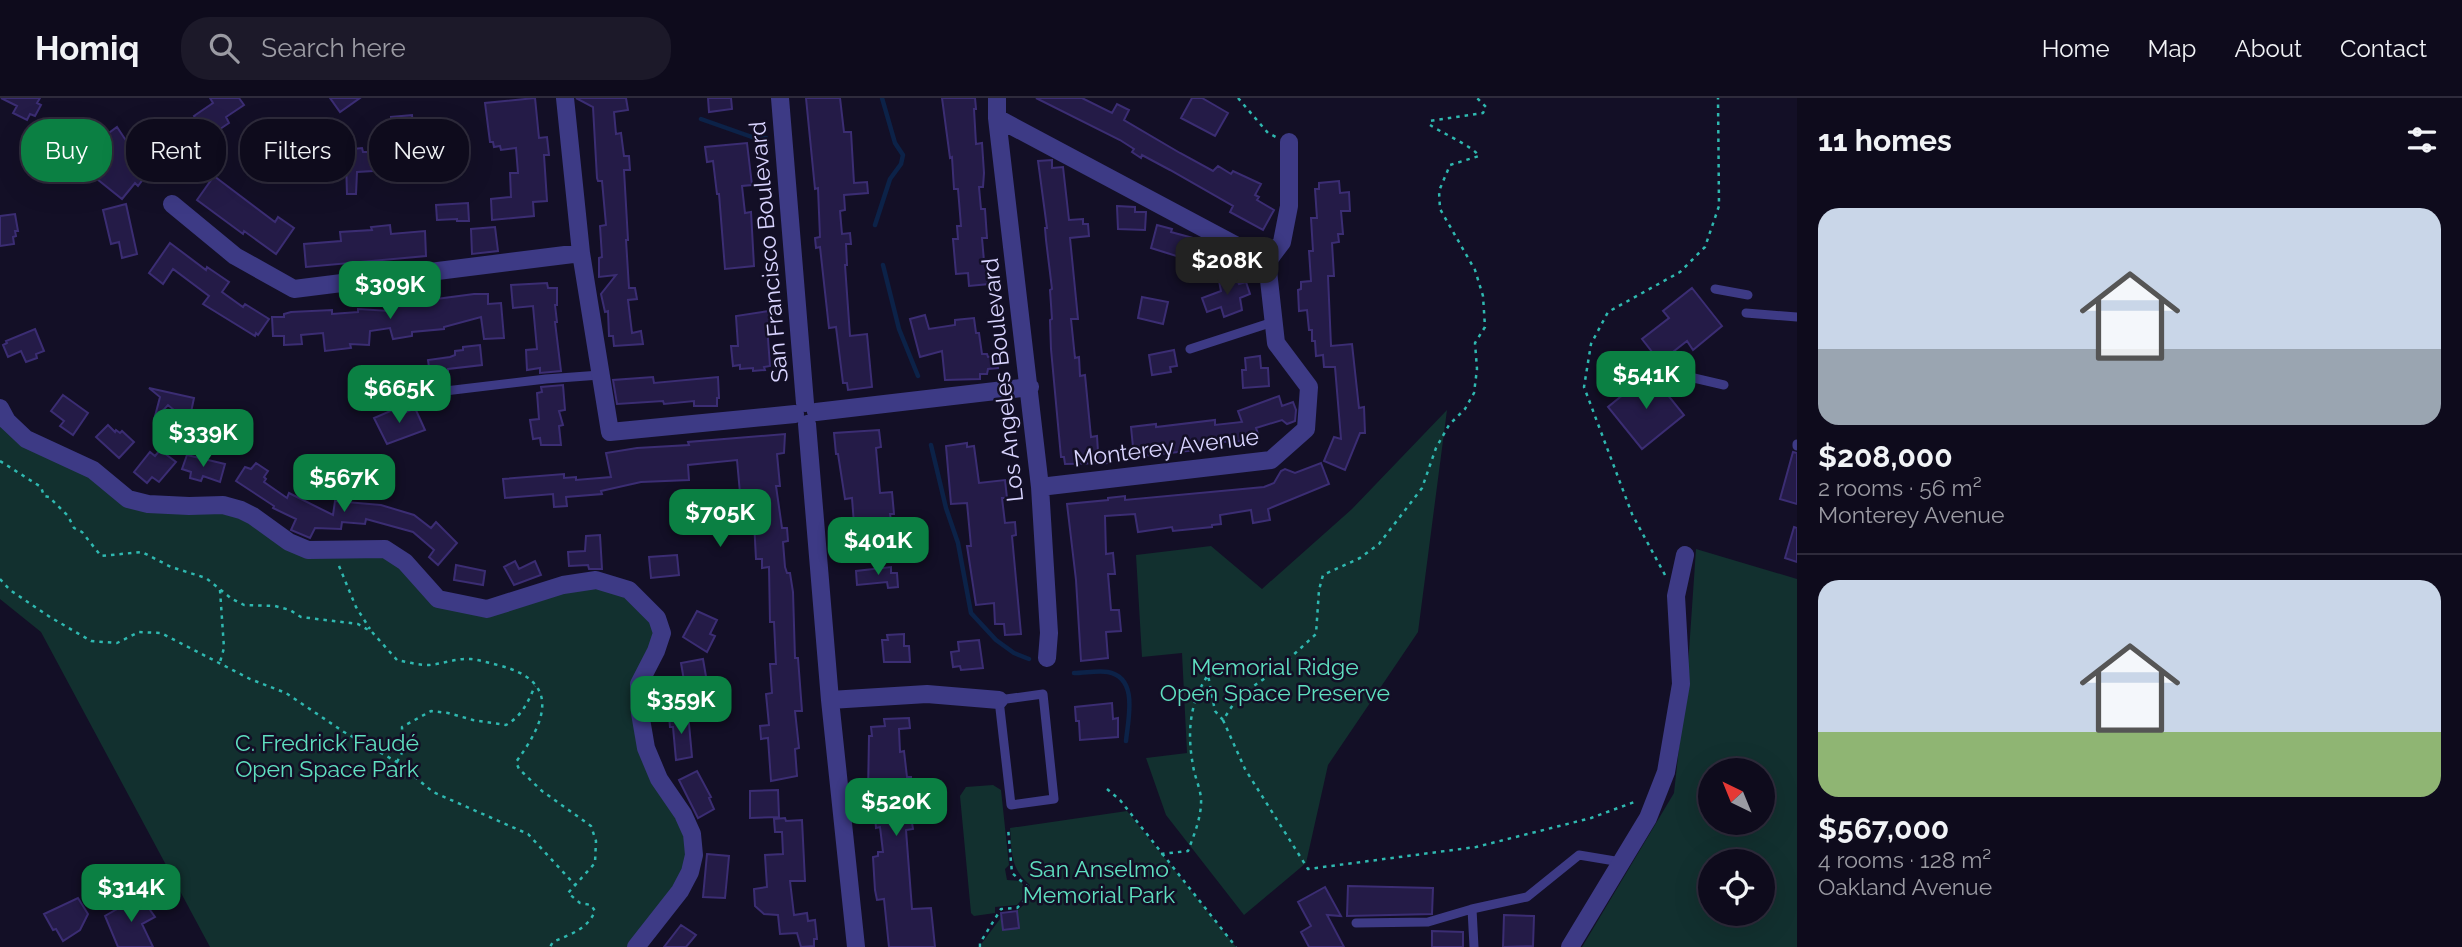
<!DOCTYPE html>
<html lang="en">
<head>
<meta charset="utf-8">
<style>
	:root { --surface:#0e0b1c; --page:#1c1929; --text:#f1f3f6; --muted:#9b9ba3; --line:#2e2b3b; --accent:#0b8043 }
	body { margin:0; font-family:Raleway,sans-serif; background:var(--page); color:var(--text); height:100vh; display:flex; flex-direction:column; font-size:26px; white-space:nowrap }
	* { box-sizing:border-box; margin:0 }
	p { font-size:23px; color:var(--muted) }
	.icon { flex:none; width:38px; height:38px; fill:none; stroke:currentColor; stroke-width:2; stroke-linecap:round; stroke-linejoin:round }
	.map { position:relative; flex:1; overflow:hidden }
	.drawer { display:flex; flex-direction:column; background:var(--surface); width:665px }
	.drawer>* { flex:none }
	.banner { position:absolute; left:21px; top:21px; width:665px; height:63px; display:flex; gap:14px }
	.needle { width:46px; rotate:317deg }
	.tools { position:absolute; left:1698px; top:660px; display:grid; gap:14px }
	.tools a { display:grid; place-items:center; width:77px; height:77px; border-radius:50%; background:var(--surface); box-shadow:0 7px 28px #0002,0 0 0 2px var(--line); font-size:35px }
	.price { position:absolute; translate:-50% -60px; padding:0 16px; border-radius:14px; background:var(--accent); color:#fff; font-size:23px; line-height:46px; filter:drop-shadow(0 2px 4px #0008) }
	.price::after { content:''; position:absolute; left:50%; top:42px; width:21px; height:16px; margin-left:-10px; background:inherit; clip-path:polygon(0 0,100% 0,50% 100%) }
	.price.on { background:#222; color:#fff }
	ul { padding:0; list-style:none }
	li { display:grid; align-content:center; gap:14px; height:371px; padding:0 21px }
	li+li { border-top:2px solid var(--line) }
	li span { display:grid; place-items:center; height:217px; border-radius:21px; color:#555 }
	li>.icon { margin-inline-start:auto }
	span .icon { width:126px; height:126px; fill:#fffc; stroke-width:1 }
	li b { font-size:30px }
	h2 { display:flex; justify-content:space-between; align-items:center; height:84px; padding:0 21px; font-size:30px }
	.tag { padding:0 24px; border-radius:28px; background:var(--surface); box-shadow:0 7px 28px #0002,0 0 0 2px var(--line); font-size:24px; line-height:63px }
	.tag.on { background:var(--accent); color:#fff }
	header { display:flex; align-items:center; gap:42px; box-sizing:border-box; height:98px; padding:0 35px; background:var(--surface); border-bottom:2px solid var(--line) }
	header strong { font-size:33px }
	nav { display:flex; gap:38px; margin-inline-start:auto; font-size:24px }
	.search { width:490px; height:63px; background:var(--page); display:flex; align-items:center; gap:18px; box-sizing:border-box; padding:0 24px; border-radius:28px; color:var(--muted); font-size:26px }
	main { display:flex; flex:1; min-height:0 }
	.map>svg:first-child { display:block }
	.green { fill:#12302f; fill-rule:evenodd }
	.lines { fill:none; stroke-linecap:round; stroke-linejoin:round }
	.stream { stroke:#0c2248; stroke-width:4.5 }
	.building { fill:#241b47; stroke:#3b2d73; stroke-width:2 }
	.path { stroke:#2fb8b0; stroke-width:2.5; stroke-dasharray:3.5 5; stroke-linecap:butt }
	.service { stroke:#3d3a85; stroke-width:9 }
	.minor { stroke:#3d3a85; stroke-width:18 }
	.labels { text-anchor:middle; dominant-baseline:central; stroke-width:5; stroke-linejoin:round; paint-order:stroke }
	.street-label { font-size:23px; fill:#d9d4ff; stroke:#130f26 }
	.park-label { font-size:23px; fill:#5fe0c0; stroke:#130f26 }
</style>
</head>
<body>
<header>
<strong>Homiq</strong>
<div class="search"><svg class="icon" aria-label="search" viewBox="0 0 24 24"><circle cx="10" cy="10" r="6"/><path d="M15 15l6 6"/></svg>Search here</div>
<nav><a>Home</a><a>Map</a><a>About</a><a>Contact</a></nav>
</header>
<main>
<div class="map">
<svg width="1797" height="849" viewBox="0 0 1797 849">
	<rect width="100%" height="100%" fill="#130f26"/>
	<path class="green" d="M0,310l7,13 111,71 105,13 66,37 96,7 53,50 49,10 109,-29 61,38 -17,95 54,142 -57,92h-427l-169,-315 -41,-33z
		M1447,312l-29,222 -90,133 -22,98 -62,52 -78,-100 -20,-57 41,-5 -5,-100 -40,4 -6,-102 75,-9 51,43 90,-80z
		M1696,451l101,30v368h-215l92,-154 14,-127zM1710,672h52v52h-52zM1710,763h52v53h-52z
		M993,687l8,5 8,75 -4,4 2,11 13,1 5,6 1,8 -9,10 -22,2v6l-21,3 -3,-3 -11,-117 6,-9z
		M1127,713l109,136h-254v-4l18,-24 1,-6 16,-2 13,-12v-14c-20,-17 -18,-32 -20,-57z"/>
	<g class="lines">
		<path class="stream" d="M701,21l51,18 14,1
			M875,127l15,-46 11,-15 2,-9 -8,-12 -13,-45
			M883,167l16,64 19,47
			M931,347l15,63 12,35 13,70 25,27 18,13 15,6
			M1074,575c11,0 24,-3 34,-1 31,6 20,47 18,69"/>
	</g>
	<path class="building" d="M1,0h39l-3,5 4,2 -6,11 -5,-2 -3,6 -14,-7 4,-7z
		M210,0h29l5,7 -18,12 3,6 -21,14 -14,-21 19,-13z
		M330,0h30l-20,14z
		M535,0l4,40 8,-1 2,18h-5l3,46 -14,1 1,14 -42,4 -1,-21 20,-2 -1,-24h8l-2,-25 -15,2 -1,-4 -6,1 -1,-5h-3l-5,-39z
		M576,0h50l2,12 -14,2 2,22 5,-1 3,23h5l1,14h-6l4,70h-2l3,48h6l2,11 -9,1 4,33 9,-2 2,13 -29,2 -1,-10h-4l-1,-25 -3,1 -4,-18 15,-19 -17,2v-19l3,-1 -2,-31 6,-1 -4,-44h-4l-1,-3 -4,-71z
		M708,0h23l1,11 -23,3z
		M806,0h34l4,34h7l3,51 13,-1 1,11 -24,2 1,15 -5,1 2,23 8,-1 1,11h-5l1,21h-2l5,71 17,-2 5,53 -24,3 -1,-7h-4l-7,-56 -7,1 -9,-81 -4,1 -1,-10 5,-1 -2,-49 -3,1z
		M942,0h33l1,11h-2l2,35 6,-1 2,30 -1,14h-4l2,22h4l2,29h-5l2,23 4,-1 1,24 -20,2 -1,-13 -12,1 -3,-35h5l-1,-13h4l-3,-37h-4l-2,-32 -2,1z
		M1036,0h46l30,15 5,-9 12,6 -5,10 56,33 33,18 5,-5 13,8 2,-3 28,13 -6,11 4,2 -2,3 17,10 -11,20 -33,-18 3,-6 -63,-36 -28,-15 -1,3 -9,-6 2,-3 -14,-9z
		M1192,0h10l26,15 -13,23 -34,-18z
		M412,17l1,12h-4l-2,12 -14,1 -2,-23z
		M459,27l1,21h-4v4l-12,1v-4h-4l-1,-21z
		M117,29l14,21 19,-10 2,3 11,-6 11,17 -16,9 4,8 -18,9 -6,8 -3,-3 -13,16 -25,-20 16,-25 -11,-16z
		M747,45l5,42 -10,1 3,27 6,-1 3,54 -29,3 -6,-75h-2l-4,-33 -6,1 -2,-15z
		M362,50l1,4h9l1,19 -16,1 -1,22h-9l-1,-32 -2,1 -1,-13z
		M1052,62v8l11,-1 6,53 14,-1v5h5l1,12 -19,2 8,81h-7l4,39 4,-1 1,19 5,-1 6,62 6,-1 1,16 11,-1 1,12 -45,1 -1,-7h-3l-10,-108 -1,-29 2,-1 -2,-29 2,-1 -6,-49 -1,-12h2l-9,-67z
		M214,78l61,46 3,-5 16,11 -18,26 -32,-23 -1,3 -46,-34z
		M1339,83l1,12 9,-1 1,19h-9l2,23h-5l1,8 -7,1 2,33h-6l3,70 21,-2 7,64 5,-1 1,26h-5l-15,37 -21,-9 10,-24 7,2 -6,-72h-11l-1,-12 -7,1 -1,-15h-3v-11h-3l-2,-20 -8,1 -1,-21 3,-1v-7l10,-1 -2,-30h4l-2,-33h6l-2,-29h4v-6z
		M468,105l1,18h-12v-2l-20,1 -1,-15z
		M126,106l11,50 -15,4 -3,-16 -8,2 -8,-34z
		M1117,108l18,1v5h11l-1,18 -27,-1z
		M15,116l3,17h-3l1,5 -3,1 1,7 -14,2v-30z
		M390,127l1,9 34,-3 1,25 -120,11 -2,-23 37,-3 -1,-9 32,-2 -1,-3z
		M1157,127l15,4 -1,3 22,6 -7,21 -35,-11z
		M495,129l3,24 -26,3 -1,-25z
		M170,145l36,27 1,-3 22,15 -7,10 21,15 2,-3 24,15 -11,16 -2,-2 -1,3 -52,-32 6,-8 -36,-27 -10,15 -14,-11z
		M1230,179l1,5 6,-2 2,4 7,-2 4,12 -10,4 2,12 -18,7 -3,-10 -14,5 -5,-14 19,-7 -2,-10z
		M547,185l1,5h9v17h-2l2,17h-2l6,49 -21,2v-5l-13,2 -1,-20 11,-1 -4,-43 -20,2 -2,-23z
		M1692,190l30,38 -29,24 -6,-9 -27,21 -18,-23 27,-21 -6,-7z
		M474,196h14v10l13,-1 3,35 -20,1 -3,-22 -37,10v2l-32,3v4l-19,3 -3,-11 -20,3 -1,14 -19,-1 1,4 -26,3 -2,-18 -22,2 1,9 -18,1v-9h-11l-1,-19h12v-3l7,-2 41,-2v4l26,-2v-3l32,2 1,-6z
		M1142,199l26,5 -5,22 -25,-6z
		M769,213l1,14h-3l3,41 -6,1 1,3 -12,1v-3l-13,1v-4l-7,1 -2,-20h7l-2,-30z
		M925,217l4,14 26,-4v-5l19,-2 2,15h3l3,21h5l1,3 9,-1 1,12 -10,1 -1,5h-7v5l-35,1 -3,-29 -22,6 -10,-38z
		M35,231l9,22 -8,3 1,4 -11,4 -5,-11 -13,6 -5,-12 4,-2 -1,-2z
		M480,247l2,20 -34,4v4l-18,2 -2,-15 22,-3 5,-2v-4l8,-1v-3z
		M1174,252l3,16 -7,1 1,5 -19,3 -3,-20z
		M1260,258l1,12h7l1,18 -26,2 -1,-18h4l-1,-12z
		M1650,275l34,42 -42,34 -34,-42z
		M653,279l1,6 64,-6 1,21h-2v8h-23v-5l-30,3 -1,-3 -46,3 -4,-24z
		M563,287l2,25 -6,1 4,14 -4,1 2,19h-20l-1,-7 -7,1 -3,-19 9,-1 -2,-26 5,-1 -1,-5z
		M149,290l45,10 -4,19 -10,-2 -12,-10 -14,15 6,-23z
		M63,297l25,18 -15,22 -13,-9 4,-5 -13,-10z
		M1279,298l3,10 11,-4 3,8 -1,11 -8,3 -5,-4 -26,8 2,6 -19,7 -16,1v5l-89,10 -3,-30 25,-3v3l59,-7v5l27,-3 -4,-11z
		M415,310l10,22 -38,14 -13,-26 21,-9 3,7z
		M108,327l7,7 1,-2 4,3 2,-2 12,11 -15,16 -23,-21z
		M879,332l2,17 -5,1 4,45 12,-1 2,22h-4l3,20 -21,1 1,14 -21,2 -3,-26 5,-1 -2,-26 -7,1 -7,-45h-2l-2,-21z
		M785,336l-1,19 -7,1 3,32h-4l6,42h5l1,13 -5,1 2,25 2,6h3l3,19 2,66h3l4,53h-7l4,37 -4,1 2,27 -26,5 -3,-43 -7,1 -1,-13 9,-1 -3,-31 6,-1 -2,-29h6l-2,-42h-4l-1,-55 -7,1v-9h-6l-2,-38h-2l-3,-29 -9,1 -3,-33 -49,5 1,15 -48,2 -40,9 1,3 -36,3 1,9 -13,1 -1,-13 -48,4 -2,-19 61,-5v4l12,-1v3l35,-3 -5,-24 31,-5 52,-3 -1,-3z
		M967,345v4l7,-1 5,37 26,-3 2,18h-5l3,25 10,-1 1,13 -4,1 9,98 -16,1 -1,-11h-9l-1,-21 -18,2 -9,-59h4l-4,-43 -16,1 -5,-58z
		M160,352l16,12 -17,20 -7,-5 -5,6 -13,-11 16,-20 5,4z
		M1793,354l4,1v51l-17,-5z
		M187,357l38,9 -5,18 -17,-6 -2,5 -11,-3 1,-6 -9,-3z
		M256,365l12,8 -4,6 2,2 -2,3 23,16 2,-5 44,22 2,-14 46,4 33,10 17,13 5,-6 21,21 -19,22 -9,-8 5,-7 -21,-18 -47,-13 -1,5 -23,-2 -1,7 -26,-1 -5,10 -19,-8 5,-11 -23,-11 1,-2 -38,-25 9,-14 6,2z
		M1321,365l8,21 -61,25 2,11 -17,3 -2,-13 -31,5 1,9 -9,1v2l-39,4 -1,-4 -34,5 -3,-18 -30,2 1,38 7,-1 2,21h-7l3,36h8l2,21 -15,1 2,26 -27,3 -5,-81 -9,-76 41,-4v-2l17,-2v4l139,-13 10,-4 7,-12 4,-2 10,4z
		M1794,429l3,1v34l-12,-4z
		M600,437l2,34h-13l-1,-4 -19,1 -1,-14 17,-1 1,-15z
		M677,457l2,20 -28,3 -2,-21z
		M515,463l4,8 16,-8 6,14 -27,10 -10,-18z
		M456,467l29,6 -2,14 -29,-5z
		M891,469v6h6l1,14 -10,1 -1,-6 -30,3 -1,-14z
		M697,513l20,9 -7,14 5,2 -8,16 -24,-15z
		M904,536v12h5l1,16h-26l-2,-22h6l-1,-5z
		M979,542l4,28 -22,2 -1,-4 -7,1 -2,-15 8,-1 -1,-9z
		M703,561l6,35 -22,4 -6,-35z
		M1112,605l1,16 5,-1v19l-38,3 -1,-19h-3l-1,-14z
		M688,615l4,44 -16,3 -3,-33h-3l-1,-11z
		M909,620l1,10 -11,1 1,23 4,-1 3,26h4v12l5,-1 1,15 -8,1 4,25 -7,1 6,79 19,-1 4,39h-46l-5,-48 -7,1 -2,-10 -2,-33 5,-1v-4h5l-3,-25 -4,1 -1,-12 4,-1 -2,-23 -9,1 1,-57h3l-1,-9 14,-1 -1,-7z
		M697,673l14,26 -2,1 5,11 -16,9 -19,-38z
		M778,692l1,27 -29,1v-27z
		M785,720l1,3 16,-1 3,61h-15l4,34 13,-2 1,8 7,-1 2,19h-3v7l-13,1 -4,-14 -17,1 -2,-19 -14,-1 -9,-8 -1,-17 13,-2 -2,-32 18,-1 -1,-22h-7l-1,-13z
		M707,756l22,2 -4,42 -22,-1z
		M1348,788l85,2 -1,26 -85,2z
		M1325,789l16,29 -14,-1 17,32h-35l-8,-15 10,-6 -13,-24z
		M140,798l15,21 -13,7 11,23h-35l-13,-31z
		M78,800l10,16 -8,16 -17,11 -7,-12 -3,1 -9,-16z
		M1017,813l2,17 -16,2 -2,-17z
		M1504,817l30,1 -1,30 -30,1z
		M681,827l15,10 -10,12h-22z
		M1432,833l31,1v15h-31z"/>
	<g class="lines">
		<path class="path" d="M1238,0l30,35 8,4
			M0,363l41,26 3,9 5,1 19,19 6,12 8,4 19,24 41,-4 29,15 35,11 26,21 12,6 31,1 15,4 11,7 57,7 14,8 25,28c10,2 21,5 32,5 14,-1 27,-7 42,-6 9,1 18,4 27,6 63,16 49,55 18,97l3,7 23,22 49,35 5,15 -1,22 -27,30 12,10 11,2 4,6c-8,19 -25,23 -42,31l-3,5
			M339,468l17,41 14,22
			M1665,477l-33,-61 -48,-127 7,-43 17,-32 72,-40 25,-25 14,-41 -1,-108
			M0,481l10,11 40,27 41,24 26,2 22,-11 22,1 89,46 36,14 58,39 53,30 36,30 95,42 48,52
			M220,492l4,58 -4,14
			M1223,622l22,49 63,100 168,-22 115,-29 46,-17
			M397,664l6,-11 -1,-24 29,-16 17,2 25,7 33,5c16,-9 22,-23 29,-39
			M1107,691l13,11 116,147
			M1161,756l27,-3c6,-16 14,-35 13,-53 -1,-9 -5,-19 -7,-27 -7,-35 -6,-66 14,-96l7,36 8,9 15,-23 40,-28 38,-35 3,-44 4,-15 37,-17 19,-14 43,-56 14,-40 13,-23 16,-16 9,-16 3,-24 -2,-26 10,-16 -2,-31 -8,-26 -35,-61 -1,-18 11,-26 29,-9c-5,-9 -37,-23 -49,-31v-4l53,-8 3,-6 -9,-9
			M980,849v-4l21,-34 16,-1 11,-11v-10l-16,-14 -4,-45"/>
		<path class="service" d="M1715,191l33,6
			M1746,215l51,4
			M1190,251l83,-27
			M1681,277l43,10
			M370,302l176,-21 54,-4
			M1797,346v2
			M1043,596l11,105 -43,6 -12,-105z
			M1356,825l72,-1 44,-13
			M1474,849l-2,-38 55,-12 52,-42 42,7"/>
		<path class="minor" d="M565,0l16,155 29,179 185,-18
			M780,0l25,305
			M997,0v20l43,369 9,146 -2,25
			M997,20l270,144
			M172,106l63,52 59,33 287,-36
			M1267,164l15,-20 7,-36v-64
			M0,310l7,13 19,18 67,31 35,29 20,5 41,2 34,-1 18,5 12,6 36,26 19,8 77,-1 20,13 33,37 49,10 76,-24 33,-5 33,10 28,28 5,15 -6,18 -17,33 1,29 6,35 13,31 24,35 9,20 2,21 -4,17 -10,19 -44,56
			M816,314l214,-25
			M807,326l23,276 26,247
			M1040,389l231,-27 35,-31 3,-42 -33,-44 -9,-81
			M830,602l97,-6 72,6
			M1570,849l78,-129 18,-46 15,-88 -5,-88 9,-41"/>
	</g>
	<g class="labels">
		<g class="street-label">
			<text transform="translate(768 154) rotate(-95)">San Francisco Boulevard</text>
			<text transform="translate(1002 282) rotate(-96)">Los Angeles Boulevard</text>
			<text transform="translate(1166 349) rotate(-7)">Monterey Avenue</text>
		</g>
		<g class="park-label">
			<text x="1275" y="568">Memorial Ridge<tspan x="1275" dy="26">Open Space Preserve</tspan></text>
			<text x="327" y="644">C. Fredrick Faudé<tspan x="327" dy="26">Open Space Park</tspan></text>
			<text x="1099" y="770">San Anselmo<tspan x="1099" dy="26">Memorial Park</tspan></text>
		</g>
	</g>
</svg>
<div class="tools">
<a><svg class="needle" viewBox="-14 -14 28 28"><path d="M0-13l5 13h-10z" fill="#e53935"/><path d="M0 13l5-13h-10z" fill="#9b9ba3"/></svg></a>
<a><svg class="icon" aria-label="locate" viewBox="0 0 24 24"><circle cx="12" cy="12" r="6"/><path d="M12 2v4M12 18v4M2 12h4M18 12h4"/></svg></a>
</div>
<b class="price on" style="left:1227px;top:199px">$208K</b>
<b class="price" style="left:390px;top:223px">$309K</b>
<b class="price" style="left:1646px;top:313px">$541K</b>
<b class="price" style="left:399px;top:327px">$665K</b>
<b class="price" style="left:203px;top:371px">$339K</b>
<b class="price" style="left:344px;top:416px">$567K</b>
<b class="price" style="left:720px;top:451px">$705K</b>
<b class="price" style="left:878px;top:479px">$401K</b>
<b class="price" style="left:681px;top:638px">$359K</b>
<b class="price" style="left:896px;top:740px">$520K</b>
<b class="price" style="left:131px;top:826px">$314K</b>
<div class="banner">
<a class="tag on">Buy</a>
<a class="tag">Rent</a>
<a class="tag">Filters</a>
<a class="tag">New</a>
</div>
</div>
<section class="drawer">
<h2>11 homes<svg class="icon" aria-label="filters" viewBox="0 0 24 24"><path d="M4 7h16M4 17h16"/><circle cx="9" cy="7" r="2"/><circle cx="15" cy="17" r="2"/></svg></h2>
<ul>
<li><span style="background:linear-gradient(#c9d6e8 65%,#9aa5b1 0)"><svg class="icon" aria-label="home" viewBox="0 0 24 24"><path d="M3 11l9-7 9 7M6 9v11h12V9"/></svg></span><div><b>$208,000</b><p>2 rooms · 56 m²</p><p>Monterey Avenue</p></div></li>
<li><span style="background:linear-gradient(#c9d6e8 70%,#8fb573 0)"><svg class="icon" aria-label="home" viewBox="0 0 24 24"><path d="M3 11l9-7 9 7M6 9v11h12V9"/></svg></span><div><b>$567,000</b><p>4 rooms · 128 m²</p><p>Oakland Avenue</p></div></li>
</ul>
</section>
</main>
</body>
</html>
